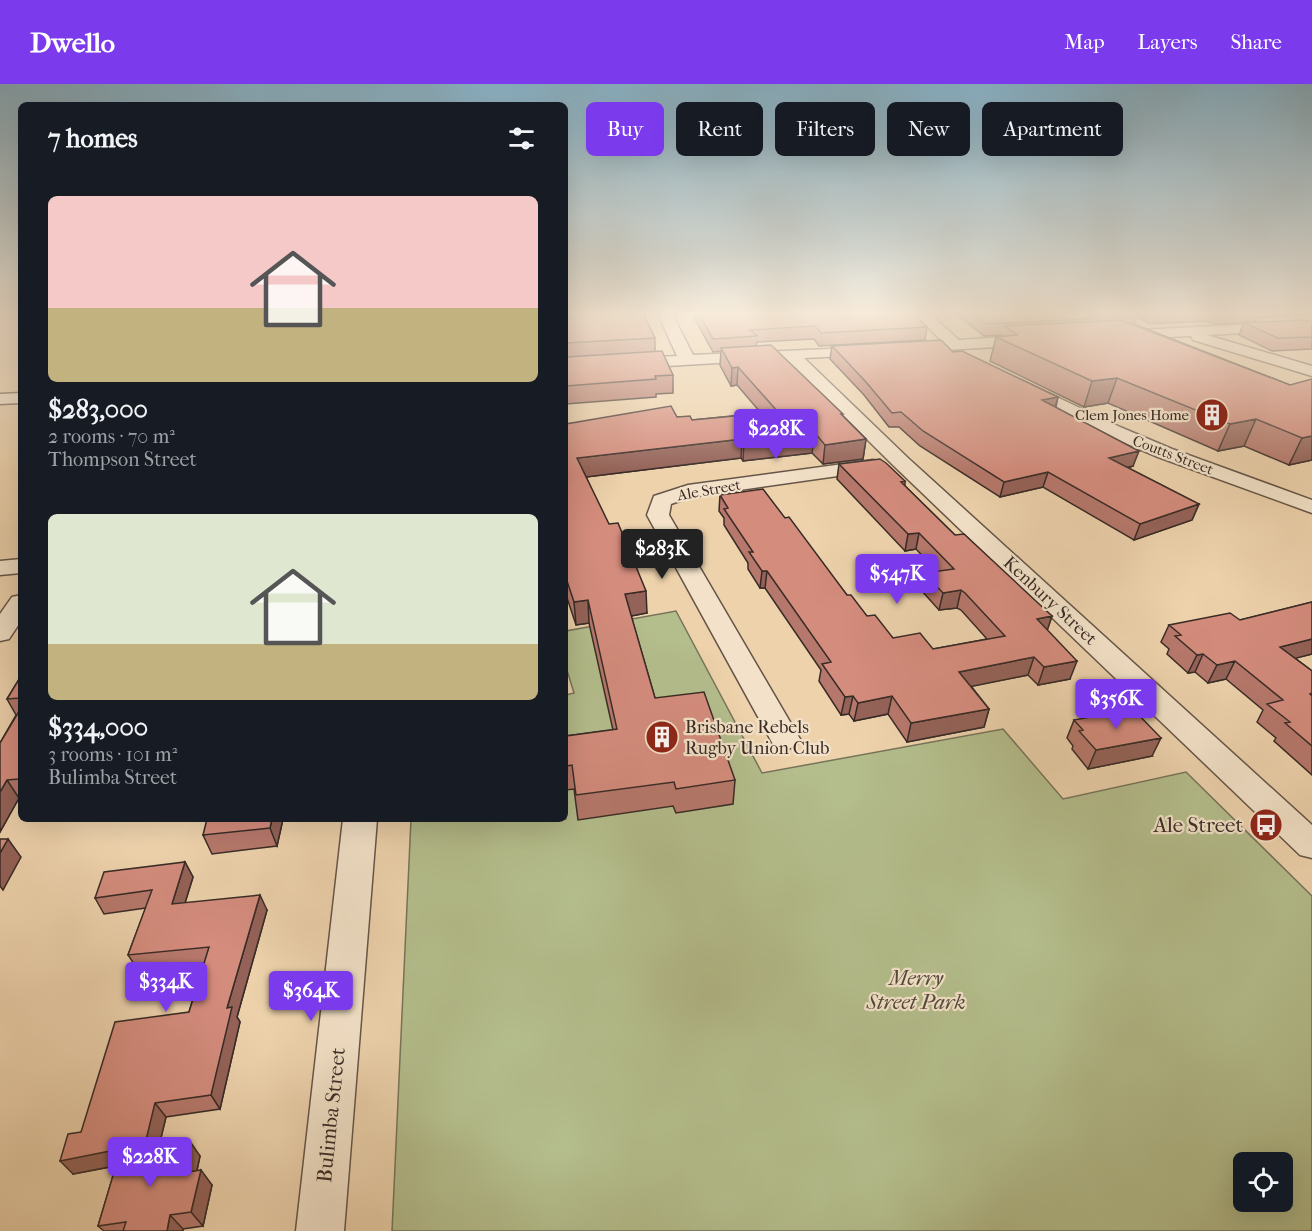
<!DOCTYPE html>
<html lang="en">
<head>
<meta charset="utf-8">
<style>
	:root { --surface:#171b24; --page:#242831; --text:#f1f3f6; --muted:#9ea1a6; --accent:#7c3aed }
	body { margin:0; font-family:"IM FELL French Canon",serif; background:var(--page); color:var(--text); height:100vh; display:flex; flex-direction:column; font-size:22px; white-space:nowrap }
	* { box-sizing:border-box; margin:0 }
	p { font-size:20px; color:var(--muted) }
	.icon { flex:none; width:33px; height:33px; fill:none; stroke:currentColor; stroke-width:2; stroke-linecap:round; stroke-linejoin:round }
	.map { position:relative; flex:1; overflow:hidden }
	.details { position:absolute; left:18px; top:18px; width:550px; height:720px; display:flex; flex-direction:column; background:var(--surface); border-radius:9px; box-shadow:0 6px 24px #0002 }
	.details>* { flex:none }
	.guide { position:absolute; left:586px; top:18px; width:570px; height:54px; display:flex; gap:12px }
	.controls { position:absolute; left:1233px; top:1068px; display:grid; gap:12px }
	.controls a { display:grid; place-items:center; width:60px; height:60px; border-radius:9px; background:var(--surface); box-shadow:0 6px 24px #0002; font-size:30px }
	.price { position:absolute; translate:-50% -51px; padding:0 14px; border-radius:6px; background:var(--accent); color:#fff; font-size:20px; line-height:39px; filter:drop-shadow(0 2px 3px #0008) }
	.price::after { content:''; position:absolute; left:50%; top:36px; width:18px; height:14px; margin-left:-9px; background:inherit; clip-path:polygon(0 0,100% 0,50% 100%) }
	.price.current { background:#222; color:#fff }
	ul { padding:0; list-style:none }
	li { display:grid; align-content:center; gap:12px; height:318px; padding:0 30px }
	li span { display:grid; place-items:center; height:186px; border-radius:9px; color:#555 }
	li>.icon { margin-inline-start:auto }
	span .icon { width:108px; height:108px; fill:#fffc; stroke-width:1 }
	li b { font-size:26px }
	h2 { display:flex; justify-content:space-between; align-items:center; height:72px; padding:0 30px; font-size:26px }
	.tag { padding:0 21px; border-radius:9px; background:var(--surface); box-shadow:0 6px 24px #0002; font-size:21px; line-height:54px }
	.tag.current { background:var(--accent); color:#fff }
	header { display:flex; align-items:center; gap:36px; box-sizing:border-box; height:84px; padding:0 30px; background:var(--accent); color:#fff }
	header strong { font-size:28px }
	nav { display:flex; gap:33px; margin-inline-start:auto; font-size:21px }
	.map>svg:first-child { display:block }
	.green { fill:#b4bd8c; stroke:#767459; stroke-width:1.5; fill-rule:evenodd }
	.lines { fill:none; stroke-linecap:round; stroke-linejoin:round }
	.street-casing { stroke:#655548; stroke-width:3 }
	.street { fill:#f3e2c9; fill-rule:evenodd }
	.wall { fill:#b6786c; stroke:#382b26; stroke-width:1.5 }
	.shaded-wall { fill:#946258; stroke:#382b26; stroke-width:1.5 }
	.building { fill:#d48c7d; stroke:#382b26; stroke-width:1.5 }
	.labels { text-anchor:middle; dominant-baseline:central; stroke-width:4.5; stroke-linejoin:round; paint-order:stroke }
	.far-poi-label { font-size:15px; fill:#382b26; stroke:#f3e2c9; text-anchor:end }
	.far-street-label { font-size:15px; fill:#382b26; stroke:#f3e2c9 }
	.street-label { font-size:18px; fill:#382b26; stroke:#f3e2c9 }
	.poi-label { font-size:18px; fill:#382b26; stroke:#f3e2c9; text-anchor:start }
	.near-poi-label { font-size:21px; fill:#382b26; stroke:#f3e2c9; text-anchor:end }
	.near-park-label { font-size:21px; font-style:italic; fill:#51483a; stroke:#f3e2c9 }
	.near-street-label { font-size:21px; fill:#382b26; stroke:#f3e2c9 }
</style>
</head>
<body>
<header>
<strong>Dwello</strong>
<nav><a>Map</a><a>Layers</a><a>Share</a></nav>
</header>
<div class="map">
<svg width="1312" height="1147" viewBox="0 0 1312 1147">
	<rect width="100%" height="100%" fill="#edd2ac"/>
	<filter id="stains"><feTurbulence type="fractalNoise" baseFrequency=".00333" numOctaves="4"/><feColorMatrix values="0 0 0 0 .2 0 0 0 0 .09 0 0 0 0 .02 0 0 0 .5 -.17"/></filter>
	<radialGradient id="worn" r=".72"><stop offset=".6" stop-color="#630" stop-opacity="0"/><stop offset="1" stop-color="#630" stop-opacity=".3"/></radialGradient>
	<path class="green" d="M676,527l86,162 241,-44 60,70 123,-27 126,124v335h-920l19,-412h155v-124l8,-2 -8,-26v-36zM1244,1078h38v40h-38z"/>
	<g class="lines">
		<defs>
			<path id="street" d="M657,228h14l22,43 179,-8 3,3 -8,5 -63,3 104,100 404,367v33l-12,-3 -406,-389 -108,-107 -220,13v-10l111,-6z
				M912,228h16l31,28 73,-5 8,5 -8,5 -121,7 -5,-2 -3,-3 3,-3 36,-3z
				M1312,237v8l-105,6 105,31v10l-119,-36 -2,-4 -70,3 -7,-4 7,-4z
				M1023,297l97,46 52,22 140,51v13l-154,-56 -52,-22 -89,-45 -2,-4z
				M21,309v10l-21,1v-10z
				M873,376l7,2 3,4 -3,4 -189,27 -20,7 -2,11 131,224 -4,7 -11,4 -11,-4 -127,-231 7,-19 34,-11z
				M21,475v14l-21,2v-14z
				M21,511v26l-12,18 -9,2v-27l12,-17z
				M343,735h34l-33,412h-48z"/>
		</defs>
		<use href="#street" class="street-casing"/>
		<use href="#street" class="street"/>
	</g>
	<path class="wall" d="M566,228h76l13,26v14l18,23v18l-17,1v3l-90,7z
		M691,228h221l15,15 -2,13 -106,6 -5,-7 -57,3 -1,4 87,70 23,23 -3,20 -40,5 -11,-11 -69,8 -2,-3 -155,19 61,136 -16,3 24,82 80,82 -2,24 -57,9 -3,-7 -95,14 -4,-31 -8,1v-54l47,-6 -24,-107 -13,2 -10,-30v-171l111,-7 15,3 69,-7 -24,-28 -6,1 -11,-21 1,-14 -8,1z
		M954,228h358v2l-55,4 -2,4 -41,2 -7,-3 -57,3 -13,-8 -3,8 156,61 22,75 -23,5 -45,-19 -26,5 -110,-48 -24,4 -94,-46 6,-24 6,-1v-1l-18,1z
		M1312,238v27l-40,2 -33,-16 5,-12z
		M832,262l121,6 105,45 -2,10 77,59 -5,2 71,36 -7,16 -58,20 -91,-53 -43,10 -80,-51 -21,-19h-10l-25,-32 -34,-36z
		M839,380l66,17v5l50,49 97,81 -5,14 23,49 -32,6 -10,-10 -57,11 18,23 -5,18 -77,15 -19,-28 -34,7 -5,-7 -8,1 -22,-34 2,-11 -56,-82h-5l-12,-19v-6l-24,-38v-7l-5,-7 1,-16 65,23 62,77 20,21 26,22 40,11 54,-10 -26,-29 -4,-2 -18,2 -18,-20 3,-17 13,-2 -21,-22 -11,2 -68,-72z
		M1312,518v52l-17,4 17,13v104l-38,-34 2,-3 -19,-16 6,-12 -37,-31 -18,4 -13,-11 -7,1 -21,-19 2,-5 -8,-7 8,-17 71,-5z
		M21,592v122h-2l-19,34v-89l16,-28 -9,-16z
		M1074,636l78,36 -64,13 -16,-20 1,-3 -6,-8z
		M283,735l-6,27 -65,8 -9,-19z
		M185,778l8,15 -8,26 82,7 -30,107 3,5 -20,87 -54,8 -7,29 41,10 -3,15 15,14 -9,41 -20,3v2h-79l-6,-5 18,-60 -43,8 8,-42 108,-120 15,-49 -66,7 -10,-15 18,-47 -42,6 -9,-16z"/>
	<path class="shaded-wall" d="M738,283l-1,18 -6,1 1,-18z
		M1117,294l-9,25 -24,4 8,-26z
		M1058,313l-4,14 -12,-11z
		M1256,335l-12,27 -26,5 12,-27z
		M815,349l-3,20 -69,8 1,-20z
		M1312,352v24l-23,5 13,-27z
		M742,355l-1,19 -163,20 -1,-20z
		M866,355l-3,20 -40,5 2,-19z
		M1139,367l-6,15 -29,7 5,-15z
		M1048,388l-5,15 -43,10 4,-15z
		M1199,420l-7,16 -58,20 6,-16z
		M919,449l-3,16 -11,2 3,-17z
		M762,487h5l-2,17h-5z
		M961,506l-4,18 -18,2 4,-17z
		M646,507l1,22 -21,4 -1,-23z
		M588,516l1,23 -13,2 -2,-23z
		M1052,532l-6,18 -9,-15z
		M1312,555v15l-42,11 10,-18z
		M1203,570l-8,18 -7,1 9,-18z
		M1034,573l-6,18 -74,15 5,-18z
		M1077,577l-7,18 -32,6 6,-18z
		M1235,577l-9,18 -18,4 9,-18z
		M853,612l-4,18 -8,1 4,-18z
		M892,612l-4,18 -34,7 4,-18z
		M989,625l-5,18 -77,15 4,-19z
		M1161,654l-9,18 -64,13 8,-19z
		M7,696l12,18 -19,34v-40z
		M272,735h11l-6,27 -7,-18z
		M8,755l13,18 -18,33 -3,-4v-33z
		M185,778l8,15 -13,42 -8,-15z
		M260,811l7,15 -30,107 3,5 -20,87 -9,-14 16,-87z
		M155,1019l11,14 -10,41 -83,16 -13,-13z
		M189,1056l11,16 -7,32 -12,-15z
		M201,1086l11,15 -9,41 -12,-14z
		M170,1131l13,14v2h-16z"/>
	<path class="building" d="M567,228h75l13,26 -89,5v-24h3z
		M698,228h214l15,15 -106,6 -6,-7 -65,4 7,6 -44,3z
		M972,228h163l2,2 -54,2 6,3 -102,5z
		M1121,236l169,65 22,-6v57l-10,2 -46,-19 -26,5 -113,-46 -25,3 -96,-44 21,-2 -12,-9z
		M1303,236l9,2v15l-34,1 -34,-15z
		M941,256l12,12 9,-1 96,46 -16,3 97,51 -30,7 90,46 -59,20 -92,-52 -44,10 -81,-51 -22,-19 -9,1 -26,-31 -34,-36z
		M771,261l72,69h-2l25,25 -41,6 -10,-12 -71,8 -2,-2 -165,19 32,66 9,-1 28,68 -21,3 30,104 49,-6 31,88 -59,9 -2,-7 -98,13 -4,-30 -6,1v-30l51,-7 -29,-129 -14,2 -8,-24v-154l105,-18 6,11 13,-1 2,4 86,-8 -40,-45 -6,1 -11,-20z
		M662,267l11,24 -18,1 1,3 -90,7v-29z
		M880,375l6,4 19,18 -4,1 54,53 9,-1 88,82 -15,3 40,42 -33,6 -10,-10 -75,15 30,37 -78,14 -19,-27 -34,7 -5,-7 -8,1 -23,-33 9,-2 -64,-91h-5l-13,-19h4l-29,-43 4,-1 -8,-13 43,-6 22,29 4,-1 58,78h4l16,21 8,-1 18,23 27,-5 13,16 72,-13 -40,-43 -4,-3 -18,3 -19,-20 30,-4 -35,-36 -11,1 -69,-70z
		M1312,518v37l-32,8 32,24v22l-2,1 2,2v50l-27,-23 5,-1 -23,-18 16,-4 -48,-39 -18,4 -14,-11 -6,1 -22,-19 6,-1 -12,-10 61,-12 10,7z
		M21,592v22l-14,1z
		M21,624v68l-2,3 -12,1 -7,12v-49z
		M1133,625l28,29 -65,12 -17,-19 4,-1 -9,-10z
		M207,735h65l-2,9 -67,7z
		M0,755h8l-8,14z
		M185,778l-13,42 88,-9 -33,113 5,-1 -21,88 -56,8 -10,41 -85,17 8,-27 13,-2 34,-110 74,-10 20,-65 -81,8 24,-65 -57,8 9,-26z
		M189,1056l-8,33 20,-3 -10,42 -21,3 -3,16h-44l3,-9 -28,4 22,-74z"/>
	<linearGradient id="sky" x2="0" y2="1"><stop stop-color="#88b6ce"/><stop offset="0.59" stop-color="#f7ebda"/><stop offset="1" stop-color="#f7ebda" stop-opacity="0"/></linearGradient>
	<rect width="1312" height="389" fill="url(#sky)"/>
	<defs>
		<symbol id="building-disc" viewBox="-11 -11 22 22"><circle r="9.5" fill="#8f2418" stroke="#f3e2c9"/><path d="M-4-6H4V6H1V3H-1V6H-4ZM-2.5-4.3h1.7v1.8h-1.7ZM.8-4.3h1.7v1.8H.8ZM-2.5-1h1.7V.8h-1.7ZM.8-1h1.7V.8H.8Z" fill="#fff"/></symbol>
		<symbol id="bus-disc" viewBox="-11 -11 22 22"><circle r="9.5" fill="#8f2418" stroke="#f3e2c9"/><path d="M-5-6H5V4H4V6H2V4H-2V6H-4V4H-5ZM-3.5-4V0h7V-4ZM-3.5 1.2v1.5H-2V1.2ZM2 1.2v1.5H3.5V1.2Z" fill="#fff"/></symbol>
	</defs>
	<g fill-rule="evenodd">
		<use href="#building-disc" x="1193" y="312" width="38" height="38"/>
		<use href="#building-disc" x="643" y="634" width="38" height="38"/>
		<use href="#bus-disc" x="1247" y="722" width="38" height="38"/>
	</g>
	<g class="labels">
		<g class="far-poi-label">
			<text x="1189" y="331">Clem Jones Home</text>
		</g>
		<g class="far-street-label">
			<text transform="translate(1173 371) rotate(21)">Coutts Street</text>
			<text transform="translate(709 406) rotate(-10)">Ale Street</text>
		</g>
		<g class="street-label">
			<text transform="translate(1050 517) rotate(43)">Kenbury Street</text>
		</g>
		<g class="poi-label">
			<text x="685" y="643">Brisbane Rebels<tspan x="685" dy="21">Rugby Union Club</tspan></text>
		</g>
		<g class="near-poi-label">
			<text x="1243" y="741">Ale Street</text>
		</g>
		<g class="near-park-label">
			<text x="916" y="894">Merry<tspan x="916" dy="24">Street Park</tspan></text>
		</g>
		<g class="near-street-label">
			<text transform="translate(331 1031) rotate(-84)">Bulimba Street</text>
		</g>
	</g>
	<rect width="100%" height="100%" filter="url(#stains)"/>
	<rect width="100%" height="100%" fill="url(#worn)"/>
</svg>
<div class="controls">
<a><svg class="icon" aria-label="locate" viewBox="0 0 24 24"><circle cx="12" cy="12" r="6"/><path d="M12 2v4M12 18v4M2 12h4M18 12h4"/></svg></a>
</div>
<b class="price" style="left:776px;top:376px">$228K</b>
<b class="price current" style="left:662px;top:496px">$283K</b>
<b class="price" style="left:897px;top:521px">$547K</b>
<b class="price" style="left:1116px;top:646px">$356K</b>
<b class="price" style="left:166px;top:929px">$334K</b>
<b class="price" style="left:311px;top:938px">$364K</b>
<b class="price" style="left:150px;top:1104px">$228K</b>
<div class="guide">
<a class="tag current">Buy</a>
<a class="tag">Rent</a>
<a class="tag">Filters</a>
<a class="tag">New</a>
<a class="tag">Apartment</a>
</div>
<section class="details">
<h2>7 homes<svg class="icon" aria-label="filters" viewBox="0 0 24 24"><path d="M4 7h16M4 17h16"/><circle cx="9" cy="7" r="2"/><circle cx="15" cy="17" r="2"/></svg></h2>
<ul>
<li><span style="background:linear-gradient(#f6c9c9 60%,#c2b280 0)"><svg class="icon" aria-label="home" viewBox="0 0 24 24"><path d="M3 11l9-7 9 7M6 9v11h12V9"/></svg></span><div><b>$283,000</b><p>2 rooms · 70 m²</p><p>Thompson Street</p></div></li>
<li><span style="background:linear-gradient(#dfe7d0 70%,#c2b280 0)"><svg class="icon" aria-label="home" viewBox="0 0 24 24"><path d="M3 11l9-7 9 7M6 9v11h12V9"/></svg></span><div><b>$334,000</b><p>3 rooms · 101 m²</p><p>Bulimba Street</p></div></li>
</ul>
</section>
</div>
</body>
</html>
